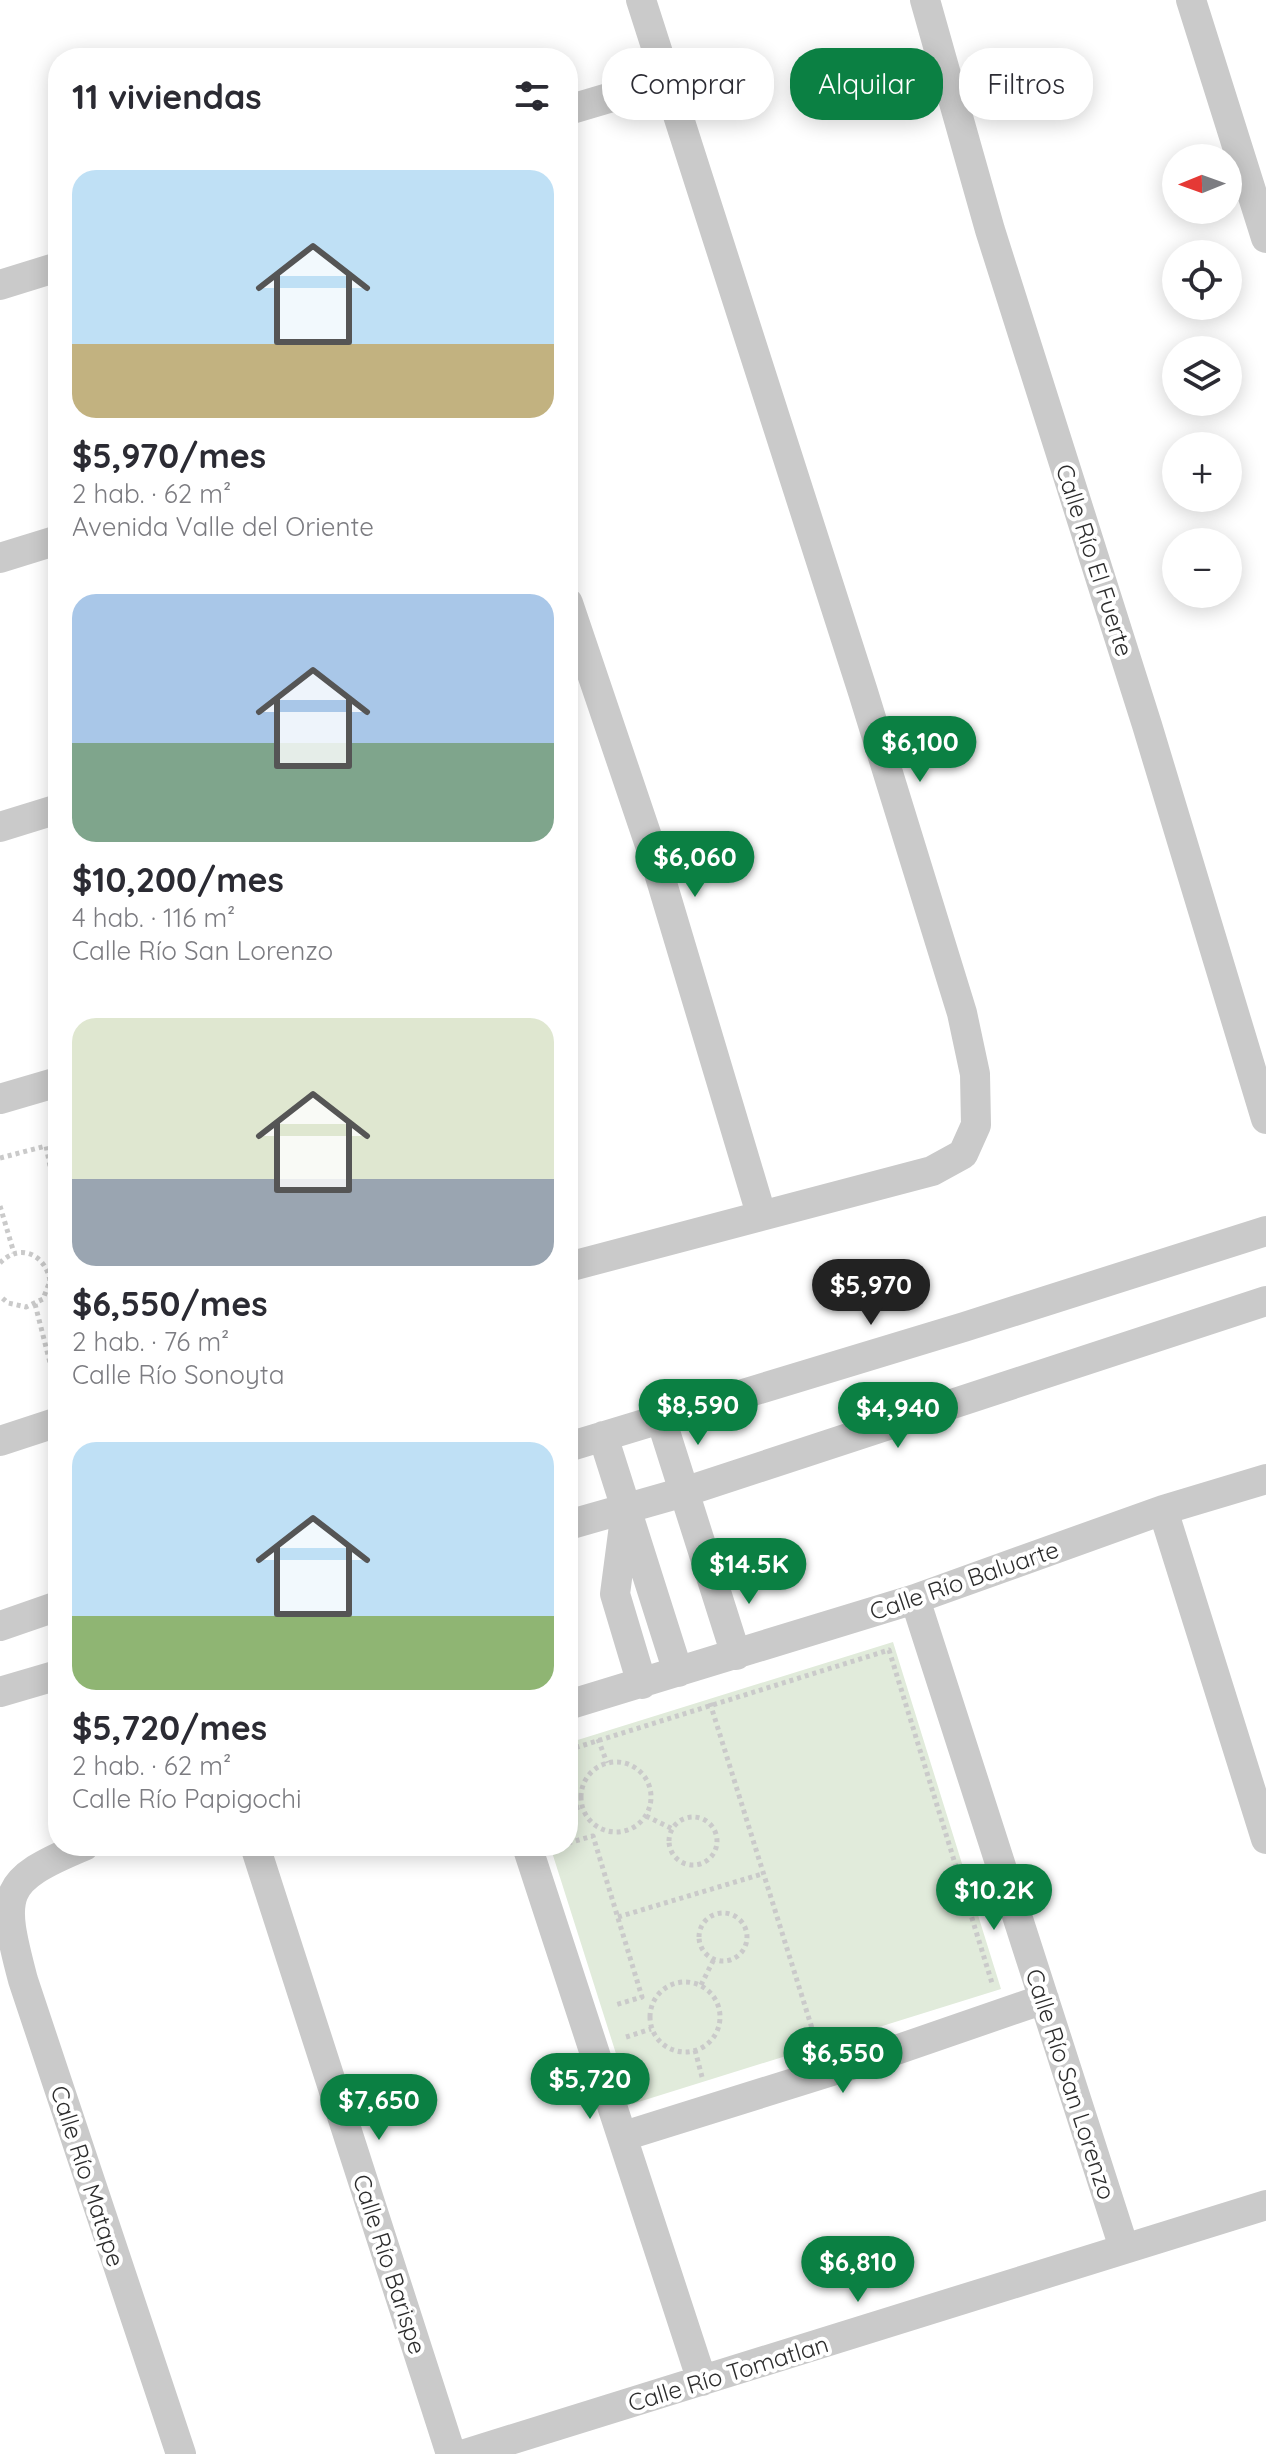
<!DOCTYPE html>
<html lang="es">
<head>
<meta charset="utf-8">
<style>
	:root { --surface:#fff; --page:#f2f2f3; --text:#2b2b33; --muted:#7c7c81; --accent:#0b8043 }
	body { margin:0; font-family:Quicksand,sans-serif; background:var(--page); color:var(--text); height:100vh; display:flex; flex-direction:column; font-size:30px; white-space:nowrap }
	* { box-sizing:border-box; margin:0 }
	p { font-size:26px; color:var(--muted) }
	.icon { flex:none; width:44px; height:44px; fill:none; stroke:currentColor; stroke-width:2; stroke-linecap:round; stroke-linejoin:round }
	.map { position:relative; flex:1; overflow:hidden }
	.side { position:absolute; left:48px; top:48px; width:530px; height:1808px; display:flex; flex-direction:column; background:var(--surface); border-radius:32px; box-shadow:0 4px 20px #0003 }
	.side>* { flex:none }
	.guide { position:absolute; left:602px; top:48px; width:544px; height:72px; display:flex; gap:16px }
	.needle { width:52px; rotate:269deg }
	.fabs { position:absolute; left:1162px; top:144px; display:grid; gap:16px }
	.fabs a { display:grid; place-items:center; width:80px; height:80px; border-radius:50%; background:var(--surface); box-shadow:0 4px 20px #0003; font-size:40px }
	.price { position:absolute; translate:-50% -68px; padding:0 18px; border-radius:28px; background:var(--accent); color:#fff; font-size:26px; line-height:52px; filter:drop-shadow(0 2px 4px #0008) }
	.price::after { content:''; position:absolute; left:50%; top:48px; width:24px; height:18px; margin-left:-12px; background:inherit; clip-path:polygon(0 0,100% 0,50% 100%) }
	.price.active { background:#222; color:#fff }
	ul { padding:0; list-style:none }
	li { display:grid; align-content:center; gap:16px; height:424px; padding:0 24px }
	li span { display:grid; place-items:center; height:248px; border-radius:24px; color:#555 }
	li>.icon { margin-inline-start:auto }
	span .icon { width:144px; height:144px; fill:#fffc; stroke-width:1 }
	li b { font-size:34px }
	h2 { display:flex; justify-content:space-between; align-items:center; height:96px; padding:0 24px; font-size:34px }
	.chip { padding:0 28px; border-radius:32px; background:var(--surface); box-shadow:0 4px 20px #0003; font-size:28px; line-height:72px }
	.chip.active { background:var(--accent); color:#fff }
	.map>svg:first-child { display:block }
	.green { fill:#e1ebdb }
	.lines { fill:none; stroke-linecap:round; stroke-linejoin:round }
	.path { stroke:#cacaca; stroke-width:5; stroke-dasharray:4 4; stroke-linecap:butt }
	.minor { stroke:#cacaca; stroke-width:30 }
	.labels { text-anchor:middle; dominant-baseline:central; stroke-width:8; stroke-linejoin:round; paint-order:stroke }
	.street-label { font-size:24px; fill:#2d2d2d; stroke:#fff }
</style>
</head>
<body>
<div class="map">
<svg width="1266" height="2454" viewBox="0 0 1266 2454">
	<rect width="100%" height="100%" fill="#fff"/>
	<path class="green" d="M893,1642l108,347 -369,115 -82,-258h18v-103z"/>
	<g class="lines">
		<path class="path" d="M0,1158l46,-12 6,30 6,-1
			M0,1206l14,47
			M0,1263c20,-21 46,-8 50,18l-7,18 -17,8 -18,-4 -8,-7
			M35,1304l22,86
			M710,1703l106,338
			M598,1739l9,24
			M568,1750l321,-100 103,333
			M581 1797a35 35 0 1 1 70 0a35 35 0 1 1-70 0Z
			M568,1811l14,-5
			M646,1816l27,13
			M669 1841a24 24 0 1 1 48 0a24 24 0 1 1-48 0Z
			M568,1843l25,-7 49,161 -27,8
			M699 1937a24 24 0 1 1 48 0a24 24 0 1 1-48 0Z
			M618,1917l144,-43
			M650 2017a35 35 0 1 1 70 0a35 35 0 1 1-70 0Z
			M701,1985l13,-26
			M626,2037l25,-8
			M695,2050l7,27"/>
		<path class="minor" d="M925,0l65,230 157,495 119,394
			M1191,0l75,238
			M568,110l98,-29
			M0,285l58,-18
			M0,558l58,-18
			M568,603l88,260 105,351
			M0,827l58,-18
			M0,1099l58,-17
			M568,1267l364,-96 31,-17 13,-29 -1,-51 -13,-61 -99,-321 -222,-692
			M661,1419l75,236
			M603,1436l75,236
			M0,1441l58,-19
			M568,1447l396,-120 302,-96
			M1163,1510l103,329
			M625,1518l-10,76 27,90
			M568,1525l116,-33 582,-191
			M915,1599l209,649
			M0,1626l58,-20
			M0,1692l58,-17
			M568,1705l347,-106 248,-89 103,-31
			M84,1846c-84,35 -84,47 -61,134l158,474
			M255,1846l196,608
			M527,1846l175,535
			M624,2136l240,-75 180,-62
			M465,2454l801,-249"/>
	</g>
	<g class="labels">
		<g class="street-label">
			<text transform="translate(1095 560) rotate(72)">Calle Río El Fuerte</text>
			<text transform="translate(964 1580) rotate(-19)">Calle Río Baluarte</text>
			<text transform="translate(1071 2084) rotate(72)">Calle Río San Lorenzo</text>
			<text transform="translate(88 2176) rotate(72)">Calle Río Matape</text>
			<text transform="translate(390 2264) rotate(72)">Calle Río Barispe</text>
			<text transform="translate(728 2373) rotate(-17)">Calle Río Tomatlan</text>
		</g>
	</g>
</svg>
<div class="fabs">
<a><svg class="needle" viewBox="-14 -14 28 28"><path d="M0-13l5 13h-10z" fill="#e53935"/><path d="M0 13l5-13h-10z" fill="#7c7c81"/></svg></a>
<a><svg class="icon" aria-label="locate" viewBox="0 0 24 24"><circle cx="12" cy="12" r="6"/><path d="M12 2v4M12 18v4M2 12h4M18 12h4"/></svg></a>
<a><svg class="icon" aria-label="layers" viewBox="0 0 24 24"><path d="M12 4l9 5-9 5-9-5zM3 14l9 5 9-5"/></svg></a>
<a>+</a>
<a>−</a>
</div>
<b class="price" style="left:920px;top:784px">$6,100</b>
<b class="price" style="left:695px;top:899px">$6,060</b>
<b class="price active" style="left:871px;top:1327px">$5,970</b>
<b class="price" style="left:698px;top:1447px">$8,590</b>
<b class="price" style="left:898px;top:1450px">$4,940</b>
<b class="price" style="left:749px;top:1606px">$14.5K</b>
<b class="price" style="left:994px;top:1932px">$10.2K</b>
<b class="price" style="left:843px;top:2095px">$6,550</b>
<b class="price" style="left:590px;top:2121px">$5,720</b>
<b class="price" style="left:379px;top:2142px">$7,650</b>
<b class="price" style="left:858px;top:2304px">$6,810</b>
<div class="guide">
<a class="chip">Comprar</a>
<a class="chip active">Alquilar</a>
<a class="chip">Filtros</a>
</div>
<section class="side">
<h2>11 viviendas<svg class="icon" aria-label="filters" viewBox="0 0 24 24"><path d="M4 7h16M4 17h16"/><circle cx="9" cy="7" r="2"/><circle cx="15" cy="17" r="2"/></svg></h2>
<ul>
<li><span style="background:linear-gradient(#bfe0f5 70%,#c2b280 0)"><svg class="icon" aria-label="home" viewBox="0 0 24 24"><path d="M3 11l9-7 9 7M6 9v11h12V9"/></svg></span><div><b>$5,970/mes</b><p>2 hab. · 62 m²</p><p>Avenida Valle del Oriente</p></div></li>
<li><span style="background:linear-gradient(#a9c7e8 60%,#7fa58c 0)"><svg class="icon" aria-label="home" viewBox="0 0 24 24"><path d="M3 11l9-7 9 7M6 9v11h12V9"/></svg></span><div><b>$10,200/mes</b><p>4 hab. · 116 m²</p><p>Calle Río San Lorenzo</p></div></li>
<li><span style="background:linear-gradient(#dfe7d0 65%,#9aa5b1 0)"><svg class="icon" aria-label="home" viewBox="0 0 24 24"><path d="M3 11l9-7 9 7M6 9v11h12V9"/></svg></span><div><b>$6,550/mes</b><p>2 hab. · 76 m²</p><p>Calle Río Sonoyta</p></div></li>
<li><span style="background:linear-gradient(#bfe0f5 70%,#8fb573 0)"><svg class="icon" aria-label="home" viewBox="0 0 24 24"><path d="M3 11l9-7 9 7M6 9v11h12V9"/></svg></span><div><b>$5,720/mes</b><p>2 hab. · 62 m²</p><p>Calle Río Papigochi</p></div></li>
</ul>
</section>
</div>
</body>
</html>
